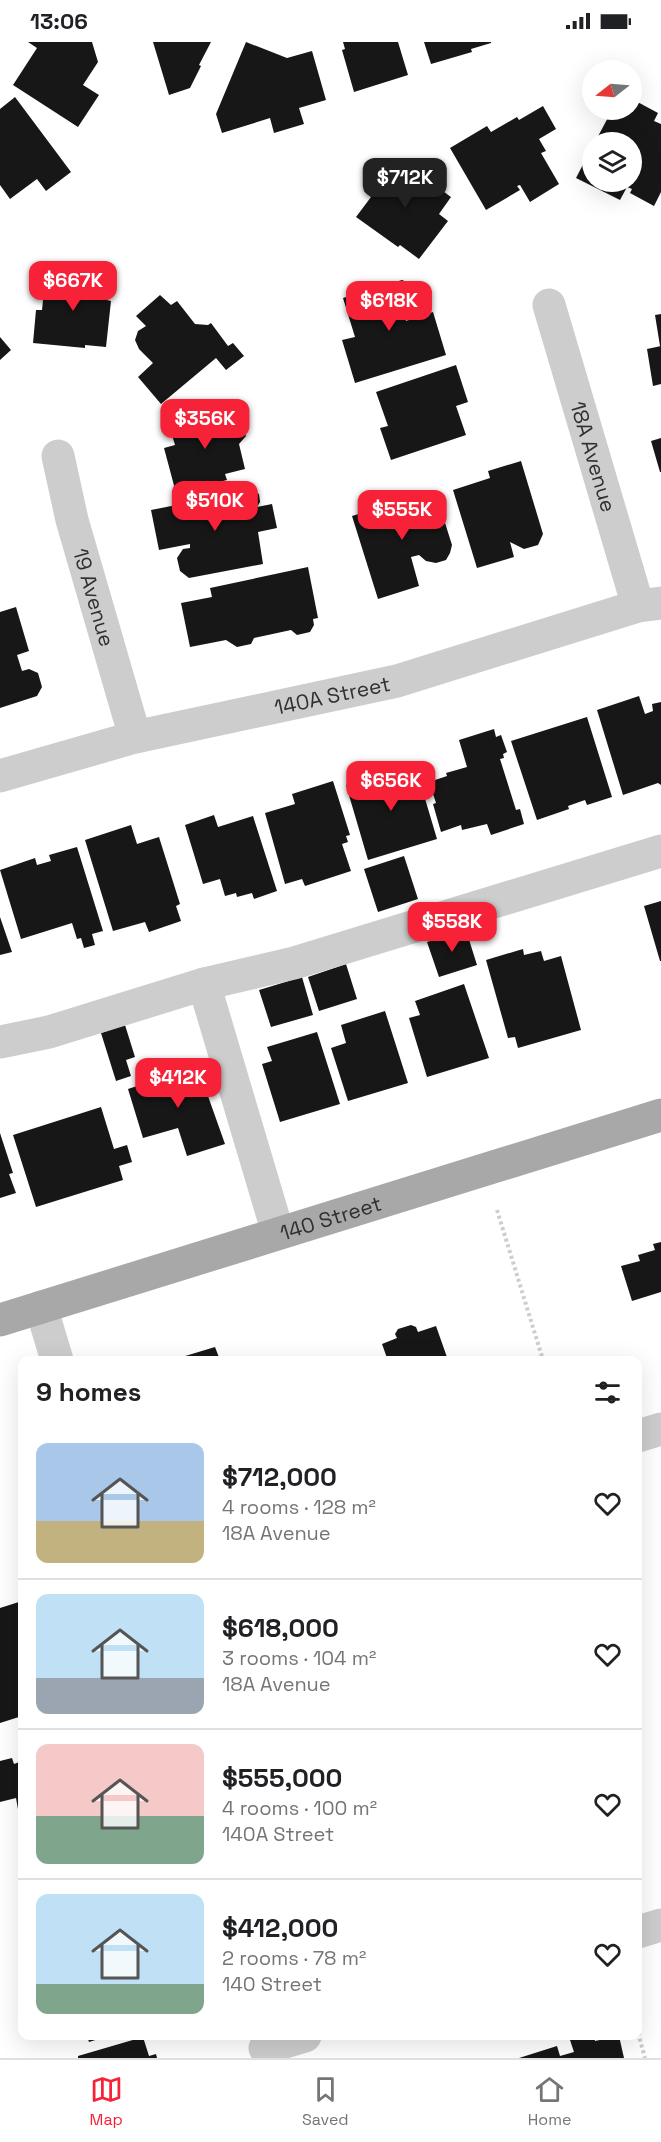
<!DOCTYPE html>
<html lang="en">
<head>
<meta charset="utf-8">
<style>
	:root { --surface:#fff; --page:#f2f2f2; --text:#202124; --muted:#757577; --line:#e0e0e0; --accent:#f72237 }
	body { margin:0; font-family:"Space Grotesk",sans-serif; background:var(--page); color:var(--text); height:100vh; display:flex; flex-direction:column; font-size:22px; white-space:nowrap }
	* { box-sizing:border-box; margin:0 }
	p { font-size:20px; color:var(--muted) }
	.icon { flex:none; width:33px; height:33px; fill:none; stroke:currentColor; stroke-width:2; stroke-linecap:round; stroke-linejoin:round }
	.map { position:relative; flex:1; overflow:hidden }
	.sheet { position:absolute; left:18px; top:1314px; width:624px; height:684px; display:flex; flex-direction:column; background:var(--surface); border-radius:12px; box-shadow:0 6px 24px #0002 }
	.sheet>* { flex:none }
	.needle { width:39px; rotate:253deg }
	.controls { position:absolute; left:582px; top:18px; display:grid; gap:12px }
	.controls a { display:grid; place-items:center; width:60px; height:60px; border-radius:50%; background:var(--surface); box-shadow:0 6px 24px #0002; font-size:30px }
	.price { position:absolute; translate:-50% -51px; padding:0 14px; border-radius:12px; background:var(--accent); color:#fff; font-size:20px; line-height:39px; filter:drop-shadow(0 2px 3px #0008) }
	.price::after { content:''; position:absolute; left:50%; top:36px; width:18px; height:14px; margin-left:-9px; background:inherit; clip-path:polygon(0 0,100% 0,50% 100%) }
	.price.selected { background:#222; color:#fff }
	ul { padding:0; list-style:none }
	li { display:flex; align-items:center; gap:18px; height:150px; padding:0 18px }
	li+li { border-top:2px solid var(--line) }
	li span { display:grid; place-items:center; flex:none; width:168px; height:120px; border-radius:12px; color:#555 }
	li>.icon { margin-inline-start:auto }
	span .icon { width:72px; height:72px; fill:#fffc; stroke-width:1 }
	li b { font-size:26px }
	h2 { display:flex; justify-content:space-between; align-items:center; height:72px; padding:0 18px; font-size:26px }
	.status { display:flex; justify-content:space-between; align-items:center; height:42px; padding:0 30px; background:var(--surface); direction:ltr }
	.status svg { height:16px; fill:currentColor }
	.tabs { display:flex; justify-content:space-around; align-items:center; height:84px; border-top:2px solid var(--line); background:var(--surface); font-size:16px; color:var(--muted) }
	.tabs a { display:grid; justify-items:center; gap:3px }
	.tabs .selected { color:var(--accent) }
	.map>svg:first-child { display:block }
	.building { fill:#171717 }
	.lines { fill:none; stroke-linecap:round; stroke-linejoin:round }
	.path { stroke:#cdcdcd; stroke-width:4; stroke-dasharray:3 3; stroke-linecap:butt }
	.minor { stroke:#cdcdcd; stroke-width:33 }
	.major { stroke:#a8a8a8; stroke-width:33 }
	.labels { text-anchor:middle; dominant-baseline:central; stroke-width:6; stroke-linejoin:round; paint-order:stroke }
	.street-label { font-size:21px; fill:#303030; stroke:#fff }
</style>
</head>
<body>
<div class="status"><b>13:06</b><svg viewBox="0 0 49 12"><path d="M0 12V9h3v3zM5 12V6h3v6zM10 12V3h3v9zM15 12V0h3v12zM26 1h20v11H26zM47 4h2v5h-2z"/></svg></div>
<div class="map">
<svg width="661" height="2016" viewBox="0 0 661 2016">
	<rect width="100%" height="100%" fill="#fff"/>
	<path class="building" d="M28,0h64l6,20 -15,23 16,10 -21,32 -65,-42 24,-37z
		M153,0h58l-12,23 2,1 -11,22 -21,7z
		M246,0l41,16 25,-7 14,49 -27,8 5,16 -30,9 -4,-15 -48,15 -6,-19z
		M343,0h55l10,33 -54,17 -12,-42 3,-1z
		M424,0h67v1l-20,6 1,3 -41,12z
		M15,55l56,75 -25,19 -9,-12 -27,20 -10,-14v-76z
		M632,57l26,14 -4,8 7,3v68l-7,14 -24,-13 2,-4 -5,-2 -7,13 -44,-22 16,-31v35h40v-40h-37l17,-32h20z
		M543,64l13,23 -17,10 7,12 -5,2 18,31 -29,18 -10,-17 -3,1 3,4 -34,20 -36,-62 37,-22 4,6 26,-15 2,3z
		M400,118l51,37 -12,17 9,7 -29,38 -19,-14 -2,2 -42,-30 15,-20 -7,-6 11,-16 9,7z
		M46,230l63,6 -2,22 4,1 -5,46 -21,-2v3l-52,-5 3,-33h6z
		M402,238l9,4 6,19 -4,6 -10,3 3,9 27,-9 13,43 -91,28 -13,-43 13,-3 -12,-39z
		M160,253l11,10 6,-4 18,23 13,1 3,-2 17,23 5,-3 11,13 -18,14 -10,-12 -55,46 -23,-27 15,-14 -14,-14 -4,-9 3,-9 8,-5 -10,-10z
		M661,272v32h-1l-5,-31z
		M0,295l11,13 -11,10z
		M661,304v38l-8,2 -6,-37z
		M456,323l12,37 -12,4 10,29 -75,25 -11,-32 8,-2 -12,-34z
		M231,366l4,15 8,6 3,7 -7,8 6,25 -20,5 2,6 -51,13 -12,-45 11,-3 -6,-20z
		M661,396v34h-1l-9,-31z
		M521,419l22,73 -5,11 -14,4 -14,-7 4,15 -37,11 -24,-78 37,-12 -2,-7z
		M253,448l6,4 1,8 -3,5 15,-3 5,24 -19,4 5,32 -74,14 -9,-7 -3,-13 6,-9 7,-1v-4l-31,6 -8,-40z
		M435,449l17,54 -2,8 -4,7 -10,3 -10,-2 -7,-6 -8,2 8,29 -41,13 -26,-83z
		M308,525l10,51 -5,1 1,6 -4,7 -13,3 -6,-5 -37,8 -3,6 -14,3 -11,-7 -36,7 -9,-44 31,-6 -2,-9z
		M16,565l13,44 -12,4 5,16 7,-2 9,4 4,14 -5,9 -37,12v-96z
		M639,654l6,18 8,-3 -1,-7 9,-2v83l-3,-2 -35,12 -26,-85z
		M587,675l25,80 -25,8 -2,-5 -17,6 1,3 -32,11 -26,-79z
		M494,687l2,8 5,-2 6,17 -4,2 1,4 -4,1 16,51 4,-1 4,15 -33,11 -4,-11 -25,6 -1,-5 -20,7 -8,-28 3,-1 -7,-21 18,-6 -1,-3 21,-6 -8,-27z
		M415,723l22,74 -69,21 -22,-75z
		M333,739l17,54 -4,1 2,6 -6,2 9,27 -46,15 -3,-7 -17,5 -20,-71 30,-9 -3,-10z
		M214,773l4,12 35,-11 24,75 -23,8 -2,-6 -15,4 -1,-4 -11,3 -5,-17 -17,5 -18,-59z
		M131,783l6,19 22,-7 21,67 -4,2 5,15 -32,11 -4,-10 -32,9 -28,-91z
		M77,805l26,84 -11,3 3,11 -11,3 -3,-10 -4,1 -5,-16 -51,16 -21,-69 35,-12 2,7 14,-4 -2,-6z
		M404,814l14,43 -40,13 -14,-43z
		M661,859v60h-1l-16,-55z
		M0,875l12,35 -12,3z
		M466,888l11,35 -38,12 -12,-35z
		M523,907l1,6 17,-4 3,10 17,-5 20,74 -63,18 -3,-11 -7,1 -22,-78z
		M346,922l11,35 -38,12 -11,-34z
		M302,935l11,38 -42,12 -12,-37z
		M464,942l25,74 -62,19 -18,-59 11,-3 -5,-14z
		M385,969l23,72 -60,18 -17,-53 15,-5 -5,-18z
		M125,983l10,32 -9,3 5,16 -15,5 -15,-48z
		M317,990l23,72 -60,18 -18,-58 10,-3 -5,-14z
		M175,1021l3,12 20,-7 27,76 -38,12 -9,-28 -35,10 -15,-49 36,-12 -3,-9z
		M101,1065l13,42 13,-4 5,17 -13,4 4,14 -87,27 -23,-72z
		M0,1091l13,40 -4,1 7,19 -16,5z
		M661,1200v50l-29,9 -11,-35 19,-5 -2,-6 17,-5 -2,-6z
		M411,1283l5,2 2,5 18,-6 12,34h-66l5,-2 -5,-14 15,-6 -2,-4 3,-5z
		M215,1305l5,13h-48z
		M22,1559v115l-22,7v-115z
		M12,1716l2,6 8,-3v55l-3,-1 -3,-17 -16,4v-41z
		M87,1994h21l-19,6z
		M583,1994h11l1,5 24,-5 5,22h-105l38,-12 3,10 14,-4 -4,-12z
		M143,1995l6,19 7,-2 1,4h-79v-2z"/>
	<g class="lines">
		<path class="path" d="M497,1168l46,150
			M638,1991l7,25"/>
		<g class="minor">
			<path id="s1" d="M549,263l89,301"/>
			<path id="s2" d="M58,414l14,64 63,217"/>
			<path id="s3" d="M0,734l135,-39 262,-56 241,-75 23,-3"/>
			<path d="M204,942l74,249"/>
			<path d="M0,1000l49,-10 155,-48 90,-21 367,-112"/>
			<path d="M41,1265l16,53"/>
			<path d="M638,1394l23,-7"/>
			<path d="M638,1890l23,-7"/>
			<path d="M265,2006l40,-12"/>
		</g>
		<path class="major" id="s4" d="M0,1278l661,-205"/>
	</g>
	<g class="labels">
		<g class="street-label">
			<text stroke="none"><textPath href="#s1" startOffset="158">18A Avenue</textPath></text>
			<text stroke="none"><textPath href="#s2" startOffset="146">19 Avenue</textPath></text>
			<text stroke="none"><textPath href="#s3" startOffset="342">140A Street</textPath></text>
			<text stroke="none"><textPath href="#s4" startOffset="346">140 Street</textPath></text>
		</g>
	</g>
</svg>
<div class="controls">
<a><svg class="needle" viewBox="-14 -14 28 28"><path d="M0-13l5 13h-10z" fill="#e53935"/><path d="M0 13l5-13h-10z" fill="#757577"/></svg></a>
<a><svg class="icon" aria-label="layers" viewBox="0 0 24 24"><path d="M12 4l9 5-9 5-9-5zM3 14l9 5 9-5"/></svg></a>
</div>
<b class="price selected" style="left:405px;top:167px">$712K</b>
<b class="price" style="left:73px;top:270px">$667K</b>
<b class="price" style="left:389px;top:290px">$618K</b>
<b class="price" style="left:205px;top:408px">$356K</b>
<b class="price" style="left:215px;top:490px">$510K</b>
<b class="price" style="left:402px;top:499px">$555K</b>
<b class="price" style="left:391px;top:770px">$656K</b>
<b class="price" style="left:452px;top:911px">$558K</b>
<b class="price" style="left:178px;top:1067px">$412K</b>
<section class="sheet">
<h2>9 homes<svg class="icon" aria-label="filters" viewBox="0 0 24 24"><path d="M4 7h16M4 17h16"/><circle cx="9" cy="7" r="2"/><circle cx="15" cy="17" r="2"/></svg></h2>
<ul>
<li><span style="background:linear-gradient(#a9c7e8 65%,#c2b280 0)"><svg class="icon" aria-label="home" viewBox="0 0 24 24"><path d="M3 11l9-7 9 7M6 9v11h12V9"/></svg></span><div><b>$712,000</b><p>4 rooms · 128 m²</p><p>18A Avenue</p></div><svg class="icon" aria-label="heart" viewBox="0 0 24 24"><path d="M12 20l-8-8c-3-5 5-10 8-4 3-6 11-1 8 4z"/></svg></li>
<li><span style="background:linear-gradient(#bfe0f5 70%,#9aa5b1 0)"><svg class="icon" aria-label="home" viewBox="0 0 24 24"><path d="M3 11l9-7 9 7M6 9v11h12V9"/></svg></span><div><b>$618,000</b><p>3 rooms · 104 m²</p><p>18A Avenue</p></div><svg class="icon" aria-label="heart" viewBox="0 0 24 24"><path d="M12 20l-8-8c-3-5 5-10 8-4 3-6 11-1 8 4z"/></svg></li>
<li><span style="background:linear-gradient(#f6c9c9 60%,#7fa58c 0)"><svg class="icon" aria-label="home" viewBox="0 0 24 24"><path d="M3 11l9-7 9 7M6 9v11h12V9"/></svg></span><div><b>$555,000</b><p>4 rooms · 100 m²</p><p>140A Street</p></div><svg class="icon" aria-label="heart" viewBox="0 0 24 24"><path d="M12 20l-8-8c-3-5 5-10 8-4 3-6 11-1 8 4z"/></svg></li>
<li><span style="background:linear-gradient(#bfe0f5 75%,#7fa58c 0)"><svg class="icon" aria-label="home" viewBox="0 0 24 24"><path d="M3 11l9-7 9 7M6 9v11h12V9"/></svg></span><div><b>$412,000</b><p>2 rooms · 78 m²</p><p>140 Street</p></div><svg class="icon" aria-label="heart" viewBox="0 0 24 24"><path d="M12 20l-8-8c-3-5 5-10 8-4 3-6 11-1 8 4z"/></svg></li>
</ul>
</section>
</div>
<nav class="tabs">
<a class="selected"><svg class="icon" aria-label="map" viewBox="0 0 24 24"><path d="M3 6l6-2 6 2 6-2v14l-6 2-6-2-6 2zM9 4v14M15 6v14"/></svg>Map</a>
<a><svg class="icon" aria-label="saved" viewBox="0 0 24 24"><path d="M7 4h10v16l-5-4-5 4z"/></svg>Saved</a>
<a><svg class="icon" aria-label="home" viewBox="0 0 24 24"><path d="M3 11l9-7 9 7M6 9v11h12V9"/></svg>Home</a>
</nav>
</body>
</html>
